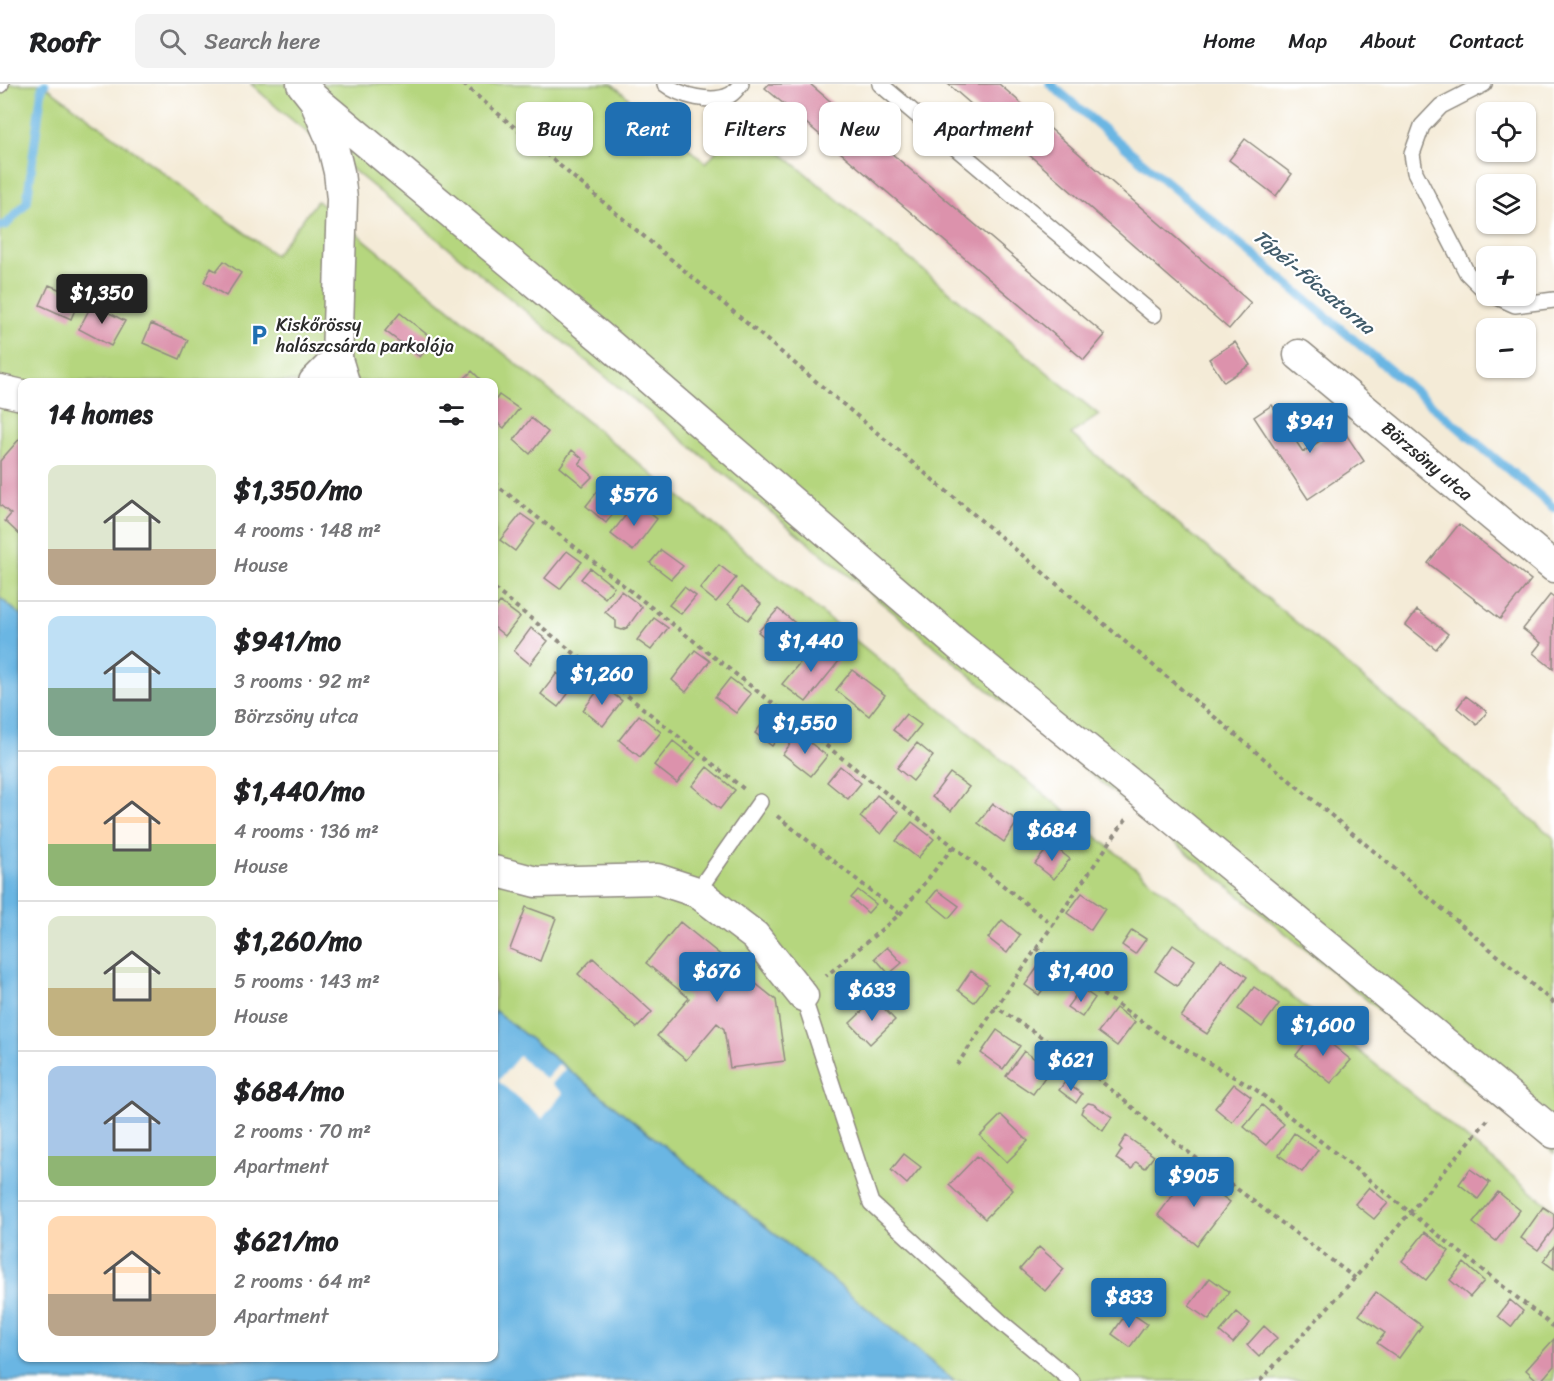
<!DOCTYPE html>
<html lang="en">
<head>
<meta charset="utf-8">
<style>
	:root { --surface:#fff; --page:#f2f2f2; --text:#202124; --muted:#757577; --line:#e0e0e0; --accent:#1f6fb2 }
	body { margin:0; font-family:Sriracha,sans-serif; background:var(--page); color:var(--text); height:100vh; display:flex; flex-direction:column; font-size:22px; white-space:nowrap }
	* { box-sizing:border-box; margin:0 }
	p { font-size:20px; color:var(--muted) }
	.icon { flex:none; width:33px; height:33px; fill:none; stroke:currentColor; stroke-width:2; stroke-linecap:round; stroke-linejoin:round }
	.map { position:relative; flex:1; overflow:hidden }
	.drawer { position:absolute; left:18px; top:294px; width:480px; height:984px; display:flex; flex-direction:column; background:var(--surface); border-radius:12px; box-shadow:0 2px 4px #0004 }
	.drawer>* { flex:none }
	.banner { position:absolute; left:516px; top:18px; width:570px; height:54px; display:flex; gap:12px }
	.controls { position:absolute; left:1476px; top:18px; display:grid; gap:12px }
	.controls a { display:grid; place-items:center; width:60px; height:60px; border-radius:12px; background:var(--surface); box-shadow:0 2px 4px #0004; font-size:30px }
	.price { position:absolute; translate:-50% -51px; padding:0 14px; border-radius:6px; background:var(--accent); color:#fff; font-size:20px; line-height:39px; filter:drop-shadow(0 2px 3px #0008) }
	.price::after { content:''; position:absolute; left:50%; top:36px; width:18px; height:14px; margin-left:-9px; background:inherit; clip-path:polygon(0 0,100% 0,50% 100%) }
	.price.active { background:#222; color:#fff }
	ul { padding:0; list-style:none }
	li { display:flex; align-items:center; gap:18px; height:150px; padding:0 30px }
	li+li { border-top:2px solid var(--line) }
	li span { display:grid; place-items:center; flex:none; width:168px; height:120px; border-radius:12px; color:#555 }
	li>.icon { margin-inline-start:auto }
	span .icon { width:72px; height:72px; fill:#fffc; stroke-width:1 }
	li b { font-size:26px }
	h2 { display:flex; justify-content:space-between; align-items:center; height:72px; padding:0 30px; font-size:26px }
	.chip { padding:0 21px; border-radius:12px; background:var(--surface); box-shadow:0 2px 4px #0004; font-size:21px; line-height:54px }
	.chip.active { background:var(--accent); color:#fff }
	header { display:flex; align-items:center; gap:36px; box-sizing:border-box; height:84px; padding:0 30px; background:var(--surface); border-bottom:2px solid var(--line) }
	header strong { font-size:28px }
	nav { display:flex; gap:33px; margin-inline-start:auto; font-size:21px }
	.search { width:420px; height:54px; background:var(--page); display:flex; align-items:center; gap:15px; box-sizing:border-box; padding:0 21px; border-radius:12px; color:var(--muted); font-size:22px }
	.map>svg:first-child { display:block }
	.green { fill:#b5d67e; stroke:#708054; stroke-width:1.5 }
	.water { fill:#6ab6e3; stroke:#4a7087; stroke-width:1.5 }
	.pier { fill:#f4ebd7 }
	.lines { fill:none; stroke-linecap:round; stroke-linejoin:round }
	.stream { stroke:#6ab6e3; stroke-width:9 }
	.building { fill:#dc92ac }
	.service-casing { stroke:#908b81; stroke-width:18 }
	.minor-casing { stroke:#908b81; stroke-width:33 }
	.path { stroke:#908b81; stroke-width:4; stroke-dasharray:4.5 4.5; stroke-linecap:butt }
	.service { stroke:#fff; stroke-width:15 }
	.minor { stroke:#fff; stroke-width:30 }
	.labels { text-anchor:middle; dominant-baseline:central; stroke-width:4.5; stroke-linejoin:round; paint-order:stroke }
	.poi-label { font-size:18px; fill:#2b2b2b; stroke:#fff; text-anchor:start }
	.street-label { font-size:18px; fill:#2b2b2b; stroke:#fff }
	.water-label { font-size:20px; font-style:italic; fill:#415c6b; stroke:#fff }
</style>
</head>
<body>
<header>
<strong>Roofr</strong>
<div class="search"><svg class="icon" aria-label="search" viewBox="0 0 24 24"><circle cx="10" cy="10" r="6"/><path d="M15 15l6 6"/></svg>Search here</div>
<nav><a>Home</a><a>Map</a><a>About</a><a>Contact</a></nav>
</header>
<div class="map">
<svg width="1554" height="1297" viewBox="0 0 1554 1297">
	<rect width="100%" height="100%" fill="#fff"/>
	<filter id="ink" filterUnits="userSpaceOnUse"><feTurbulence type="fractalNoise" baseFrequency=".0167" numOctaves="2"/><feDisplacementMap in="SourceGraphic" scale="12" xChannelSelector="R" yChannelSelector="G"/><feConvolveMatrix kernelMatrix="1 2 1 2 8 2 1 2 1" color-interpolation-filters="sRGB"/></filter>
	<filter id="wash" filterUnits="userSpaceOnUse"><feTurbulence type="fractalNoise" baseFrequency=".008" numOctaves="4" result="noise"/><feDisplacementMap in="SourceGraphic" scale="24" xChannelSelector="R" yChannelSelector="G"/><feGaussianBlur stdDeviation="1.35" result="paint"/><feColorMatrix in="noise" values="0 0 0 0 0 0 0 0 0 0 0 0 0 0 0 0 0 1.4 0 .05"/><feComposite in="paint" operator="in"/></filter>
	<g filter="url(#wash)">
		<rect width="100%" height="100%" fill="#f4ebd7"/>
		<path class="green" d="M0,0h43l232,171 42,-54 1237,1009v171h-600l-114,-95 -346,-276v-628h-472v234l-22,-18z
			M251,0h361l94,79 36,-42 357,294 -28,19 483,404v315l-1273,-1042z"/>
		<path class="water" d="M0,514l22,18v742h472v-348l346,276 114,95h-954z"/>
		<path class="pier" d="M519,972l27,23 13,-15 6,5 -13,15 11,9 -21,26 -44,-38z"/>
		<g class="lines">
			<path class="stream" d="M1050,0l504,424
				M0,142l6,-1 21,-23 15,-114 3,-4"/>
		</g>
		<g id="blocks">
			<path class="building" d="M769,0h41l295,251 -21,25 -319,-272z
				M948,0h51l252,219 -22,26z
				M1245,55l47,35 -16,22 -47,-36z
				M224,177l17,12 -15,23 -22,-14 7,-14 5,3z
				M49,201l31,13 -9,21 -31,-14z
				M92,220l33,17 -14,25 -32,-17z
				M400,229l34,27 -14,17 -35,-26z
				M151,240l37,16 -8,19 -37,-16z
				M1235,258l15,23 -26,17 -15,-23z
				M472,287l11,11h-22z
				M499,311l20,14 -15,19 -10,-8v-18z
				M1272,321l31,47 38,-25 23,34 -56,38 -54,-82z
				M531,334l17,14 -18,22 -16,-14z
				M22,352v101l-17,-16 6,-7 -11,-9v-44z
				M572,366l11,9 -4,5 14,12 -10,10 -23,-19z
				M607,395l20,16 -21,28 -20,-17z
				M636,418l21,17 -24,32 -22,-17z
				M521,430l14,10 -20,27 -15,-11z
				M1459,440l72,56 -31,39 -72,-56z
				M661,466l22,16 -12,13 -21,-16z
				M567,467l15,11 -22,27 -15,-11z
				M719,481l17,13 -20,24 -16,-13z
				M590,484l24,19 -9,11 -24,-19z
				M684,503l12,9 -15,18 -12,-9z
				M741,503l20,17 -13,16 -20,-16z
				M621,507l21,16 -15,21 -5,2 -6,-2v-7l-11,-9z
				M1550,511l4,3 -1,71 -20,-16 8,-10 -18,-14z
				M500,518l20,15 -15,19 -11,-9v-17z
				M778,525l21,17 -19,23 -22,-17z
				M1417,526l31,24 -12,15 -30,-24z
				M654,534l14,10 -17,22 -14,-10z
				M531,544l17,13 -18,23 -16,-13z
				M816,559l23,18 -33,41 -24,-18z
				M695,566l15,11 -24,31 -14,-12z
				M852,586l33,25 -16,21 -33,-26z
				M557,589l17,13 -16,21 -17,-13z
				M730,594l21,16 -15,19 -21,-16z
				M602,601l20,16 -19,25 -20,-16z
				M1466,612l21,16 -10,13 -20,-17z
				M772,627l17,12 -17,23 -17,-13z
				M906,630l15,11 -13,16 -15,-11z
				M639,631l22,17 -21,25 -21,-17z
				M798,649l29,23 -16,20 -28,-22z
				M673,657l23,18 -19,24 -23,-18z
				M917,659l16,13 -20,25 -16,-13z
				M840,682l21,17 -13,16 -21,-17z
				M707,683l28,23 -15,19 -28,-23z
				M950,689l19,14 -18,24 -19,-14z
				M877,711l21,17 -17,22 -21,-17z
				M993,720l25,17 -14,21 -26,-19z
				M912,738l22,17 -16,19 -22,-17z
				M1051,760l19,15 -16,20 -19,-15z
				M858,806l18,14 -8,9 -17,-15z
				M937,806l22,16 -10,12 -21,-17z
				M1082,809l23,16 -14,21 -24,-17z
				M526,823l30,11 -16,43 -30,-12z
				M1002,836l18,15 -13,18 -19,-15z
				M680,838l96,78 9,61 -55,7 -6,-39 -7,-6 -31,37 -29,-24 32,-38 -43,-35z
				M1132,846l14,9 -11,15 -13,-9z
				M1173,861l22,15 -18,26 -22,-15z
				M887,863l15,16 -13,11 -14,-16z
				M593,874l59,54 -15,16 -59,-54z
				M1221,875l26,18 -40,57 -26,-17z
				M1042,877l14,10 -17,24 -14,-10z
				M971,887l17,13 -14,18 -16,-12z
				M1254,903l25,17 -17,23 -24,-18z
				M1081,904l14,10 -13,19 -15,-10z
				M875,915l20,21 -25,24 -20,-21z
				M1116,924l19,14 -18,24 -19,-14z
				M997,946l23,16 -17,23 -22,-16z
				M1315,947l36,29 -20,23 -35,-28z
				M1024,967l26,19 -17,24 -27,-18z
				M1065,998l17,12 -6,9 -17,-13z
				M1234,1000l17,13 -19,25 -17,-14z
				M1088,1019l5,1 19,13 -9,14 -22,-18 2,-5z
				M1262,1021l22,19 -18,21 -22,-18z
				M1001,1031l27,26 -21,21 -27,-26z
				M1294,1049l24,17 -16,22 -23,-17z
				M1126,1052l28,20 -9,12 -9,-6 -4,7 -16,-10 6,-9 -3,-3z
				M904,1070l17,13 -14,17 -16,-14z
				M977,1072l36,34 -28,29 -36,-34z
				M1470,1085l20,14 -12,16 -19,-15z
				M1190,1088l40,30 -33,43 -39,-30z
				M1369,1103l19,16 -14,16 -19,-15z
				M1498,1108l22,18 -24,31 -23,-18z
				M1543,1123l11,7v14l-16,22 -17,-12z
				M1425,1148l24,19 -23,29 -24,-19z
				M1554,1162v23l-11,-8z
				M1039,1163l25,22 -19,22 -25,-22z
				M1464,1179l20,18 -14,16 -20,-17z
				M1210,1194l19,14 -20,28 -20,-14z
				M1376,1208l46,34 -23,32 -22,-15 8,-10 -26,-18z
				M1510,1216l13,11 -12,16 -13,-11z
				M1128,1227l19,13 -17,23 -18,-13z
				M1237,1228l13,11 -17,20 -13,-11z
				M1264,1242l13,12 -18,19 -12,-12z
				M1554,1255v27l-13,15h-3l-12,-11z"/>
		</g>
	</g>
	<g filter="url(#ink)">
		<use href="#blocks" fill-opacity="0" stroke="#908b81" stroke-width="1.5"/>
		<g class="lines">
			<defs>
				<path id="service" d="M665,0c15,12 47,20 65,11 4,-2 8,-8 11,-11
					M880,0l274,231
					M1484,0l-43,22 -19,20 -10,28 3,18 52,101 19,19
					M0,1l1,-1
					M1495,212l20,9 39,-5
					M697,808l63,-90
					M803,912l68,207 131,120 70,58"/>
				<path id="minor" d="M302,0l11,14 297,247 348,300 185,149 411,339
					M316,20l15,35 8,33 3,27 -5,160 7,23
					M1299,271l255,212
					M314,298l23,-23
					M0,306l22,5
					M494,787l42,11 121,-3 40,13 58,44 48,60"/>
			</defs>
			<use href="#service" class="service-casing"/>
			<use href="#minor" class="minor-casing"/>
			<path class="path" d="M463,0l1091,919
				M494,399l559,442
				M494,505l250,200
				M777,732l123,98 -74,62
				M1126,735l-130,188 81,54 82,69 196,148
				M900,830l53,-67
				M1036,864l129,90 90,51 299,238
				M957,981l39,-58
				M1260,1297l95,-103 135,-161"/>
			<use href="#service" class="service"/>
			<use href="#minor" class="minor"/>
		</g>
	</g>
	<defs>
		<symbol id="parking-bare" viewBox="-9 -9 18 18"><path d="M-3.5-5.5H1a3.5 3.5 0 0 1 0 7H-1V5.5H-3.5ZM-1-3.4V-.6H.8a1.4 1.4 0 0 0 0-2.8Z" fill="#1f6fb2" stroke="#fff" stroke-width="2.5" paint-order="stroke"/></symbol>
	</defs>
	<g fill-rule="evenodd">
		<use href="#parking-bare" x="244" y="236" width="30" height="30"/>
	</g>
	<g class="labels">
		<g class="poi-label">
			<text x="276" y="241">Kiskőrössy<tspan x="276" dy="21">halászcsárda parkolója</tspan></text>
		</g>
		<g class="street-label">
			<text transform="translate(1427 377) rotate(40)">Börzsöny utca</text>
		</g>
		<g class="water-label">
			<text transform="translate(1314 198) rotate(40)">Tápéi-főcsatorna</text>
		</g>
	</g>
</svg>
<div class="controls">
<a><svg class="icon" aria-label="locate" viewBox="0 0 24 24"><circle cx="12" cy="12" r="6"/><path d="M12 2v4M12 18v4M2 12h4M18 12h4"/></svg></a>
<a><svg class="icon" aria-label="layers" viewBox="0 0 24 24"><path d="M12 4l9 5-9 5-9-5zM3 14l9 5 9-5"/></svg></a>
<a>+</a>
<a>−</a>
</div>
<b class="price active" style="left:102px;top:241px">$1,350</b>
<b class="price" style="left:1310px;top:370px">$941</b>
<b class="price" style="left:634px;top:443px">$576</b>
<b class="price" style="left:811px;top:589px">$1,440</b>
<b class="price" style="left:602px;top:622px">$1,260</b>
<b class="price" style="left:805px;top:671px">$1,550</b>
<b class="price" style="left:1052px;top:778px">$684</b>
<b class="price" style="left:717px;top:919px">$676</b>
<b class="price" style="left:1081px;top:919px">$1,400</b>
<b class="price" style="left:872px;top:938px">$633</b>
<b class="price" style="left:1323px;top:973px">$1,600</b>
<b class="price" style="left:1071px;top:1008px">$621</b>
<b class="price" style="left:1194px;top:1124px">$905</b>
<b class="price" style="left:1129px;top:1245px">$833</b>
<div class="banner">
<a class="chip">Buy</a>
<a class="chip active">Rent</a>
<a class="chip">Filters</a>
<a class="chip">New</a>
<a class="chip">Apartment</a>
</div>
<section class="drawer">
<h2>14 homes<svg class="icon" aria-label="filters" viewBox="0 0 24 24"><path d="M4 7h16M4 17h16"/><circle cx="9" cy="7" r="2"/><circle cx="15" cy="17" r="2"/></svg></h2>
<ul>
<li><span style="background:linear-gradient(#dfe7d0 70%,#b9a48a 0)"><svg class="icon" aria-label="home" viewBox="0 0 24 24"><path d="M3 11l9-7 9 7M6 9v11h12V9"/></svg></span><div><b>$1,350/mo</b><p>4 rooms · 148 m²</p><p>House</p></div></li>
<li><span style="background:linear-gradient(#bfe0f5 60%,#7fa58c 0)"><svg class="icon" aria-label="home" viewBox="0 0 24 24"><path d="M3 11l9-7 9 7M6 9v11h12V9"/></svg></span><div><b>$941/mo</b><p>3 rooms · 92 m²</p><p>Börzsöny utca</p></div></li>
<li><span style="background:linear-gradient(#ffd9b3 65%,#8fb573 0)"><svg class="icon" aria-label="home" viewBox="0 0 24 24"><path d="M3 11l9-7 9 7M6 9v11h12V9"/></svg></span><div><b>$1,440/mo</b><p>4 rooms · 136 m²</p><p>House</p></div></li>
<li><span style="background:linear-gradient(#dfe7d0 60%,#c2b280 0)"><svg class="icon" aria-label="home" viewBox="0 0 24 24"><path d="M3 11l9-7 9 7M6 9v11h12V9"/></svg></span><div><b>$1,260/mo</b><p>5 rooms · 143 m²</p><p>House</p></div></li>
<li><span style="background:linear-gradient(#a9c7e8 75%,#8fb573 0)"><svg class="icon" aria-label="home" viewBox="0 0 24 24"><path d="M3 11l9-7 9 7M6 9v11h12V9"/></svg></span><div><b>$684/mo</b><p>2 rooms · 70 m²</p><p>Apartment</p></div></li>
<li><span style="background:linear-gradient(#ffd9b3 65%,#b9a48a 0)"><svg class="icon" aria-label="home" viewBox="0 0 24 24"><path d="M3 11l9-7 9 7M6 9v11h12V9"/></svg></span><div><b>$621/mo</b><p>2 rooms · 64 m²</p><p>Apartment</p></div></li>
</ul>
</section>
</div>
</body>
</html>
